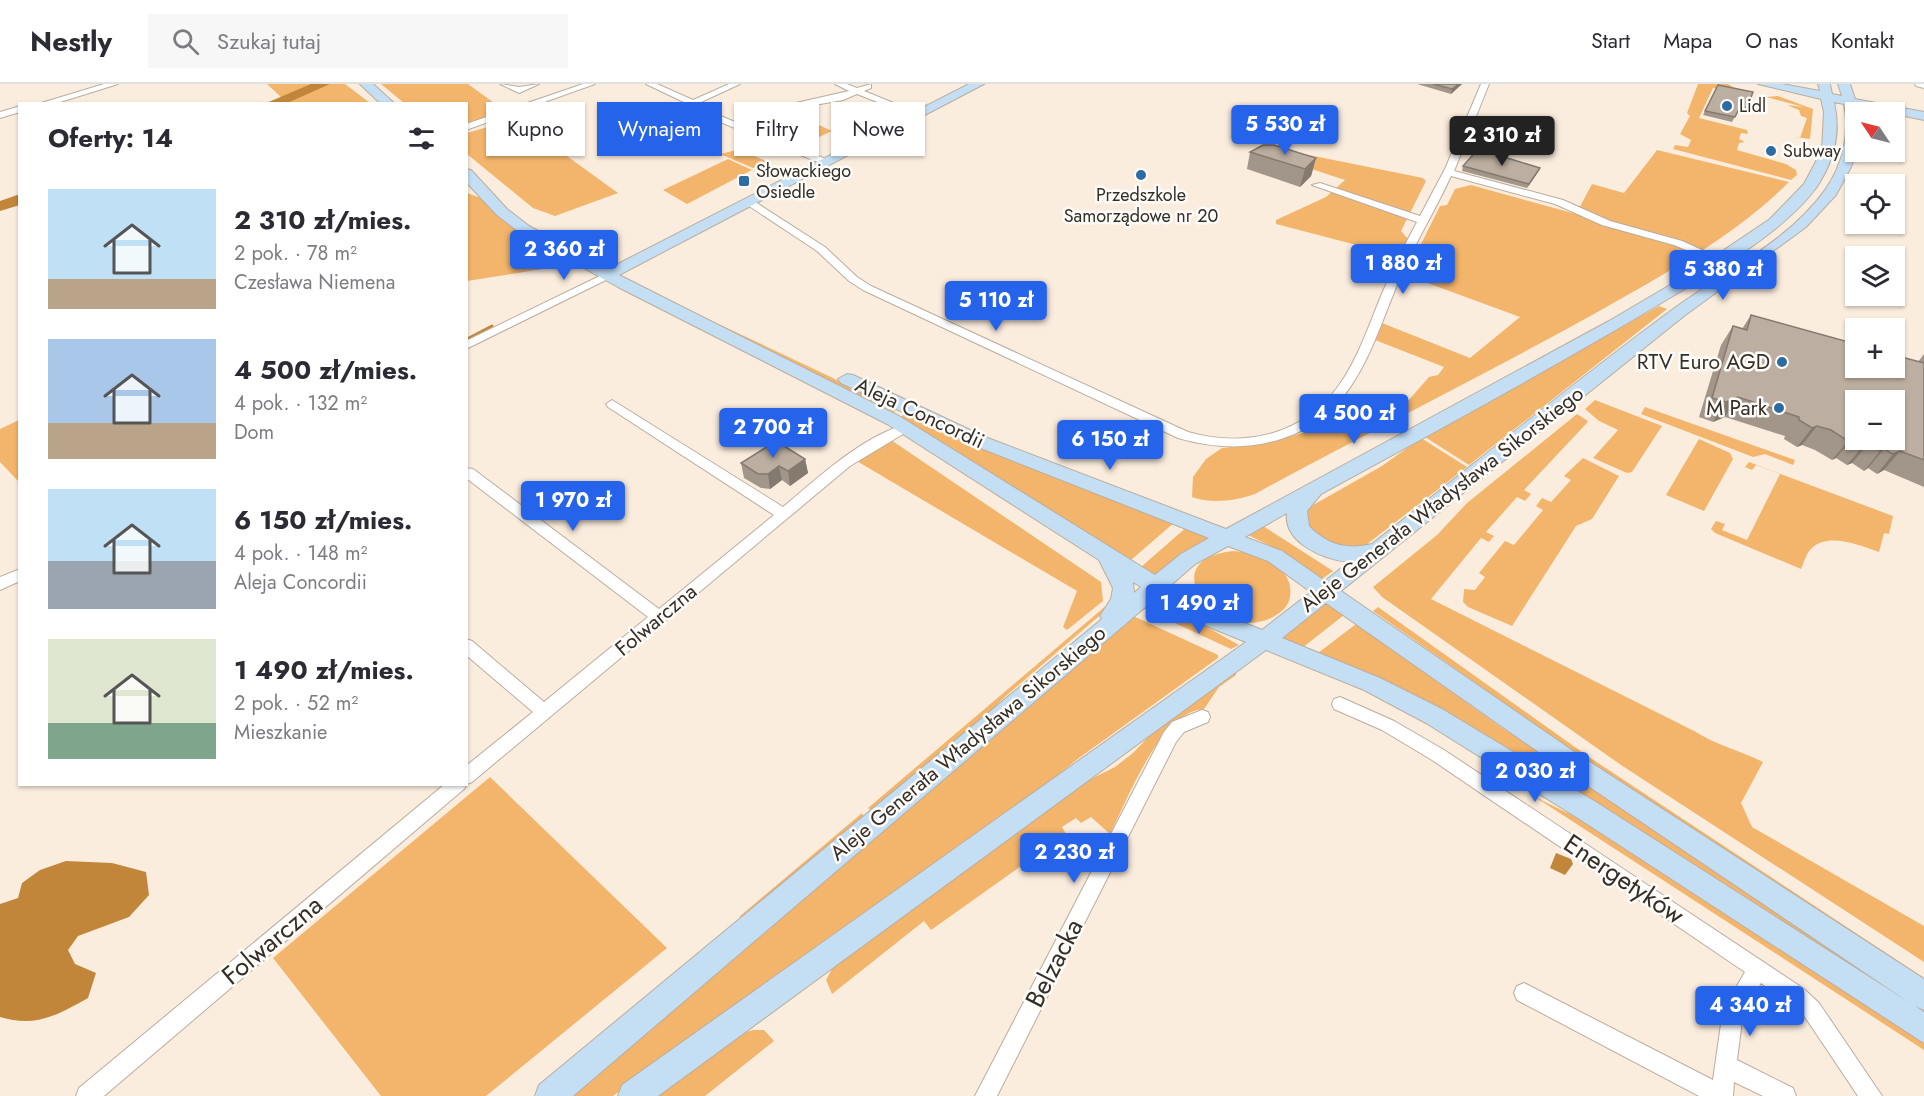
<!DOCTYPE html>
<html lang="pl">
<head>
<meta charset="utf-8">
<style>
	:root { --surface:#fff; --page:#f7f7f7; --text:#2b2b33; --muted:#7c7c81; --line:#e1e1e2; --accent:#2563eb }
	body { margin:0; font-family:Jost,sans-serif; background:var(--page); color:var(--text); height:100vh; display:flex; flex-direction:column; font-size:22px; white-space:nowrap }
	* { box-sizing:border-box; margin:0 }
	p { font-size:20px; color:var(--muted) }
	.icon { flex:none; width:33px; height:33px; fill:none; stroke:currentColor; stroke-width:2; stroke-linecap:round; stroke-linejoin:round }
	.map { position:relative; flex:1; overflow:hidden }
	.drawer { position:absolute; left:18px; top:18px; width:450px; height:684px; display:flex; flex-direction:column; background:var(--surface); border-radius:0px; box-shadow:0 2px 4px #0004 }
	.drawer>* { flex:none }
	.top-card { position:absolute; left:486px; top:18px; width:570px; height:54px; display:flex; gap:12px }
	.needle { width:39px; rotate:305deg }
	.tools { position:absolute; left:1845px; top:18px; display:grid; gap:12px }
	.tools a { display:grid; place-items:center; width:60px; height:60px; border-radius:0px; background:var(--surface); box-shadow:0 2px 4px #0004; font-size:30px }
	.price { position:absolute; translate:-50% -51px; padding:0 14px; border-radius:6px; background:var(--accent); color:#fff; font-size:20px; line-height:39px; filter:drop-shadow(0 2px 3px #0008) }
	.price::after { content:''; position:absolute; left:50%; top:36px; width:18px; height:14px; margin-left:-9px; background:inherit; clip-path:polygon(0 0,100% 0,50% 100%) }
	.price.current { background:#222; color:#fff }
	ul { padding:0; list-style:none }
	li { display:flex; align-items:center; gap:18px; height:150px; padding:0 30px }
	li span { display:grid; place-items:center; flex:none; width:168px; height:120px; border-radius:0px; color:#555 }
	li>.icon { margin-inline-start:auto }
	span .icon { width:72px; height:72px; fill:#fffc; stroke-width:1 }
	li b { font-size:26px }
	h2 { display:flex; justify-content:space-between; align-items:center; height:72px; padding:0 30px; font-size:26px }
	.chip { padding:0 21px; border-radius:0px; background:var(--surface); box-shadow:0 2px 4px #0004; font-size:21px; line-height:54px }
	.chip.current { background:var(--accent); color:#fff }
	header { display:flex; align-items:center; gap:36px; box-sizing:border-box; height:84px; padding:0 30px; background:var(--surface); border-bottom:2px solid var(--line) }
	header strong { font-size:28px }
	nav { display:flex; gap:33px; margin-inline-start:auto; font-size:21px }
	.search { width:420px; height:54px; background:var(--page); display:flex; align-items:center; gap:15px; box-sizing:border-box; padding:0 21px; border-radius:0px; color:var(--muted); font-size:22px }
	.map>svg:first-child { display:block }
	.green { fill:#f3b56b }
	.water { fill:#c2863a }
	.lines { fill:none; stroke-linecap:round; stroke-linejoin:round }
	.stream { stroke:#c2863a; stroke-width:3 }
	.river { fill:#c2863a; fill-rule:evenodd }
	.street-casing { stroke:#baad9e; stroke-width:2 }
	.secondary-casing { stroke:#baad9e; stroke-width:2 }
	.street { fill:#fff; fill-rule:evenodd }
	.secondary { fill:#c4def4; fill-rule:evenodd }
	.wall { fill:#a2968a }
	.shaded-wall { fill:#847a70 }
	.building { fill:#bcaea0; stroke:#847a70; stroke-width:1.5; fill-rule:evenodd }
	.poi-dot { fill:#2d6ca2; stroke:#fffcf9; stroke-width:2 }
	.labels { text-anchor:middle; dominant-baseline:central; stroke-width:5; stroke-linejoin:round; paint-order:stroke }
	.far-poi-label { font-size:18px; fill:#332e28; stroke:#fffcf9; text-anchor:start }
	.poi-label { font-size:21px; fill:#332e28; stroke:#fffcf9; text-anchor:end }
	.street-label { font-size:21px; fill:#332e28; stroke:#fffcf9 }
	.near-street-label { font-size:26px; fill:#332e28; stroke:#fffcf9 }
</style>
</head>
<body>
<header>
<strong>Nestly</strong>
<div class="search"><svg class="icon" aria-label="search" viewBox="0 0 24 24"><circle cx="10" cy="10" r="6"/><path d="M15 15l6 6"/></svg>Szukaj tutaj</div>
<nav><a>Start</a><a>Mapa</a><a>O nas</a><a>Kontakt</a></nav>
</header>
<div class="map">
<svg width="1924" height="1012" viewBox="0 0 1924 1012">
	<rect width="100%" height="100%" fill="#fbedde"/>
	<path class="green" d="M267,0h53l-38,14z
		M329,0h16l25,19h-94z
		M381,0h87l37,27 -38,14 -1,-21 -62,-1z
		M1698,0h30l17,11 -32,-7 -14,30 48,12 1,4 -7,-1 -2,6 6,3 -6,1 -2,7 49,14 10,6 1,5 -6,5 -118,-31 2,-4 13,2 3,-7 -11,-6 10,-18 -3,-3z
		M1778,12l35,13 -3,30 -15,-2 5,1 7,-20 -6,-2 -2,-6 -12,-5 17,2 -38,-10z
		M521,33l21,12 -7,4 83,60 -63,23 -22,-8 -66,-54v-21z
		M808,36l24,11 -30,14 -26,-11z
		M745,64l-2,3 23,10 6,-1 -19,8 -33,-14z
		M1657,66l132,32c-55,55 -128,94 -195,132 -108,60 -227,119 -339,180 -19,7 -45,10 -63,3l1,-20 13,-18 16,-11 49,-6 38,-11 35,-30 41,17 6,-6 10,-3 28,-32 9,-2 6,-8 -69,-27 7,-17 88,35 50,-41 -117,-43 4,-2 33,-66 7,-1 8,-16 16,-4 105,29 16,-30 32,9z
		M1267,67l42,4 114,23 3,3 -25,50 7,8 -6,12 -34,-3 -92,-24v-4l50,-23 19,-17 -86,-28z
		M728,75l24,11 -65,34 -24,-14z
		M467,109l14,5 20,19 82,47 -6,3 -13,-7 -9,7 -88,14z
		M633,199c88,43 177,83 264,126l-5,5z
		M1659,222l8,3 -198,156 -44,-28z
		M1595,316l67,26 -30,46 -5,1 -34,-15 25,-28 -19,-9 -14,-12z
		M1645,323l150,53 -2,5 -28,-11 -12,3 -112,-43z
		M906,329l270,108 -45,39 -232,-142z
		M1577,330l11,7 -2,3 -62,66 7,4 -6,7 -8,-4 -31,35 8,4 -5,6 -8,-4 -50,61 265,133c20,13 45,19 67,30l-22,41 11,24 172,99v36l-303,-197 -239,-168 -9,-10 64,-52 30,-32z
		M19,336l1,60 -2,1 -18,-19v-33z
		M888,354l213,144 2,19 -36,29 -4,-3 14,-36 -222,-131z
		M1421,354l46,29 -105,81 -4,2 -41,-11 -15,-21 4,-9 76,-43z
		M1699,355l31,14 3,6 -29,52 -38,-16z
		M1583,374l36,18 -27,43 -16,7 -64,100 -44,-19 -5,-5 1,-13 11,1 10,-13 -6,-4 26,-32 9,4 29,-35 -7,-4 6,-8 9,4 20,-22 -7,-4z
		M1749,378l144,54 -4,18 -5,-1 -5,19c-18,-6 -50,-20 -67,-4 -6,5 -8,15 -11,21l-86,-36 -4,-4 5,-8 9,3 -3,6 25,10 33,-66 -24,-9 -4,5 -7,-3z
		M1189,441l24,10 -57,41 -15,-9z
		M1263,442l70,45 -11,8 -35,-25 -39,-19z
		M1235,467c23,3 60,16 55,45 -1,10 -8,16 -17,21 -54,29 -125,-59 -38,-66z
		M1153,513l86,48 -8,4 -91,-42z
		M1327,519l17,12 -42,33 -24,-9z
		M1108,520l4,1 -105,90 -36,35 -100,80 -3,-2z
		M1378,523l211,150 335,221v11l-348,-231 -50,-40 -153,-107z
		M1131,531l87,40v3l-139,100 -59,47 -407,291h-48z
		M1356,540l149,106 53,31 366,245v14l-606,-367z
		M1236,587v4l-17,12 -15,22c-43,2 -76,89 -94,125l-19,-17 -10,6 -5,-5 -14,9 4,7 -135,96 -7,-9 -92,73 -6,-14 10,-18 251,-181 28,-14 18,-14 23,-24z
		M490,693l177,171 -181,148h-105l-108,-138z
		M1535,713l61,30 328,211v12z
		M862,729l3,8 -118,98 -8,-2z
		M753,946h11l10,11 -69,55h-51l82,-61z"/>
	<path class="water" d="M1556,769l15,6 2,5 -8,11 -15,-7z
		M66,777l46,2 34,9 3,23 -20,22 -51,19 -10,14 7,14 21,9 -8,25c-31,17 -52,30 -88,19v-113l18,-6 4,-15 18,-13z"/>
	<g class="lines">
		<path class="stream" d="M469,254l23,-12"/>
		<path class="river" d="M311,0h19l-45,20h-21z
			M20,110v11l-20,6v-10z"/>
		<defs>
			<path id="street" d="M104,0h14l-64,20h-16z
				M500,0l19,3 20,-3 -20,9z
				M583,0h12l-129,46v-6z
				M646,0h11l36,16 36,-16h11l-41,19 10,8 33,14 45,-20 62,-14 -14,-7h12l10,4 14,-4v4l-7,3 59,24 -7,2 -59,-23 -14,6 -51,9 -42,19 78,32v4l-3,1 -122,-50 -13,-10z
				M1481,0h8l-35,87 109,29 47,21 72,20 42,19 -9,2 -41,-17 -72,-20 -47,-21 -104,-28c-16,35 -36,67 -51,102 -28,65 -43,137 -119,161 -35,11 -68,9 -103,-1l-315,-148 -14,-9 -32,-30 -74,-49 9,-2 73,47 32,30 14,9 317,146c27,8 57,9 85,1 68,-21 84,-78 108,-137 11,-26 23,-50 36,-74l-105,-37 8,-2 100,33 25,-47z
				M1915,0h9v4l-8,-2z
				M20,22v6l-20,6v-6z
				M608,188l5,3 -1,2 -146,72v-8z
				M612,316l171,107c35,-29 79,-71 124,-83l6,4 -63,38 -378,316 -5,2 -3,5 -360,307h-28l3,-8 366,-304h21v-18l67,-54 -67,-57v-16l6,2 72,61 104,-85 -182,-139v-10l7,1 186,140 115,-94 -166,-108 -2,-3z
				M20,485v12l-20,9v-13z
				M1340,613l54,24 50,29 360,239 15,14 63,93h-24l-53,-79 -15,-14 -29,-20 -18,30 -6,47 56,28 3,8h-33l-29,-14 -1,14h-34l-182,-96 -3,-7 3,-7 7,-3 189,97 10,-70 22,-38 -313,-212 -50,-30 -48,-21 -2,-5 2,-5z
				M1202,626l6,2 2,5 -2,5 -24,10 -8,10 -179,354h-22l189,-364 8,-10z"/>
			<path id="secondary" d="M360,0h13l22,20h-14z
				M969,0h15l-365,191 280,141 256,159 26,-21 28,-16 -236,-93 -132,-62 -3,-4 9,-5 6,1 132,62 241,92 383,-208 78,-46 83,-56 34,-35 18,-34 2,-38 -3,-13 -63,-15h24l38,7 -2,-7h12l2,10 10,2 -4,-12h12l5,15 69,13v8l-67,-14 -1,46 -5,15 -15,28 -30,32 -122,89 -343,275 232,160 351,228v31l-9,-4 9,6v31l-343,-223 -155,-97 -62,-33 -98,-40 -608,446h-40l4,-11 624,-443 -54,-22 -35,-23 -584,499h-38l4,-11 563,-466 -2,-3 11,-17 2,-11 -14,-28 -212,-136 -269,-137 -99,-55 -22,-17 -31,-33v-13l5,1 36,39 22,17 79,43zM1834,18l10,2c6,29 -1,61 -19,86 -37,52 -102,82 -153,120 -102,75 -200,156 -300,234 -25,6 -45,1 -63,-18l-2,-15 14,-17c115,-63 230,-125 342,-192 48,-29 120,-69 153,-114 18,-26 25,-56 18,-86zM1287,429c-4,30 38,47 62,49l-24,19 -43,-30 -37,-14zM1228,462l40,15 43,31 -49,38 -54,-22 -37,-23 24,-21zM1133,498l8,5 -7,6zM1326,519l231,162 353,238 -311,-199 -157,-95 -62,-31 -98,-40z"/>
		</defs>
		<use href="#street" class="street-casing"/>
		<use href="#secondary" class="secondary-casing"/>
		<use href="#street" class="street"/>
		<use href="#secondary" class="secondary"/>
	</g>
	<path class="wall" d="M1417,0h45l-11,10z
		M1718,1l29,23 -3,5 -6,-2 -6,11 -29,-7z
		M1250,68l66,6 -5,18 -11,11 -53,-18z
		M1463,82l77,2 -2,4 -11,16 -65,-17z
		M1751,231l167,47 6,-8v133l-40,-17 -7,4 -9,-6 -4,3 -12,-8 -5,2 -11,-7 -4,2 -17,-10 -13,-5 -5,2 -13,-8 1,-3 -60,-19 -12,5 -14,-5 22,-72 12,-19 9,3z
		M805,375l3,14 -18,13 -8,-6 -12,9 -9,-1 -17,-10 -3,-15z"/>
	<path class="shaded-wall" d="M1459,0h3l-11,10 1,-5z
		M1316,74l-5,18 -11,11 5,-18z
		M1540,84l-2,4 -11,16 2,-4z
		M1738,313l-13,20 -12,5 13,-20z
		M1817,342l-15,19 -5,2 15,-19z
		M1852,355l-16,19 -4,2 16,-19z
		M1868,360l-16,19 -5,2 16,-19z
		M1884,365l-16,19 -4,3 16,-20z
		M1900,367l-16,19 -7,4 16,-20z
		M805,375l3,14 -18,13 -2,-15z
		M779,382l3,14 -12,9 -2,-15z"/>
	<path class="building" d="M1433,0h26l-7,5z
		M1718,1l35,7 -6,16 -7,-1 -5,10 -30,-6z
		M1263,61h11l42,13 -11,11 -55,-17z
		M1478,65l62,19 -11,16 -66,-18z
		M1751,231l105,29v24h38v-13l30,8v97l-24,-9 -7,3 -9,-5 -4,2 -12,-7 -5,2 -11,-7 -4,2 -17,-11 -14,-4 -5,2 -13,-8v-3l-61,-20 -12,5 -14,-4 21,-72 14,4zM1856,316h38v40h-38z
		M776,357l29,18 -17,12 -9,-5 -11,8h-10l-17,-11z"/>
	<g class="poi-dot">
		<circle cx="1727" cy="22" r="6"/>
		<circle cx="1771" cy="67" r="6"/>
		<circle cx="1141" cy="91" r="6"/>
		<rect x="738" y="91" width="12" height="12" rx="3"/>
		<circle cx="1782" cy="278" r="6"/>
		<circle cx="1779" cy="324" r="6"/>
	</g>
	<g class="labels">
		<g class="far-poi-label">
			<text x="1739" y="22">Lidl</text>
			<text x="1783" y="67">Subway</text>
			<text x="756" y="87">Słowackiego<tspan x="756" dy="21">Osiedle</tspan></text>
			<text x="1141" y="111" text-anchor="middle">Przedszkole<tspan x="1141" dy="21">Samorządowe nr 20</tspan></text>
		</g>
		<g class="poi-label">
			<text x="1770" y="278">RTV Euro AGD</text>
			<text x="1767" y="324">M Park</text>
		</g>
		<g class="street-label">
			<text transform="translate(920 329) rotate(25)">Aleja Concordii</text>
			<text transform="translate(1442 415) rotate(-38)">Aleje Generała Władysława Sikorskiego</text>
			<text transform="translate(656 536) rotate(-40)">Folwarczna</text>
			<text transform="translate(968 659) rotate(-40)">Aleje Generała Władysława Sikorskiego</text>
		</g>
		<g class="near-street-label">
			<text transform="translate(1624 795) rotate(34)">Energetyków</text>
			<text transform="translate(272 856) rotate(-40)">Folwarczna</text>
			<text transform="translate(1054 879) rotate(-63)">Belzacka</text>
		</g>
	</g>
</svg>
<div class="tools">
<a><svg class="needle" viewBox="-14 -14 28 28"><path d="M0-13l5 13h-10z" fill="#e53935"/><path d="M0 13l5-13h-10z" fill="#7c7c81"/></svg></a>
<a><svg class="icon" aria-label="locate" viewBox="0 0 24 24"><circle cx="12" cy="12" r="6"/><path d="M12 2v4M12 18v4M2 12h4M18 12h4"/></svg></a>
<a><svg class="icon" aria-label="layers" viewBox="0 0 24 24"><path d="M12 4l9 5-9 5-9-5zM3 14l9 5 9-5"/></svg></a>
<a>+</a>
<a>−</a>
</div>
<b class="price" style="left:1285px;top:72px">5 530 zł</b>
<b class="price current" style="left:1502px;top:83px">2 310 zł</b>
<b class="price" style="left:564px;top:197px">2 360 zł</b>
<b class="price" style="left:1403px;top:211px">1 880 zł</b>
<b class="price" style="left:1723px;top:217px">5 380 zł</b>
<b class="price" style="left:996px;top:248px">5 110 zł</b>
<b class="price" style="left:1354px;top:361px">4 500 zł</b>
<b class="price" style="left:773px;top:375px">2 700 zł</b>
<b class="price" style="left:1110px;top:387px">6 150 zł</b>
<b class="price" style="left:573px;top:448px">1 970 zł</b>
<b class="price" style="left:1199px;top:551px">1 490 zł</b>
<b class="price" style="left:1535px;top:719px">2 030 zł</b>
<b class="price" style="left:1074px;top:800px">2 230 zł</b>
<b class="price" style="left:1750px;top:953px">4 340 zł</b>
<div class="top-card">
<a class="chip">Kupno</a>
<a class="chip current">Wynajem</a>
<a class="chip">Filtry</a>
<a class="chip">Nowe</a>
</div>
<section class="drawer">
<h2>Oferty: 14<svg class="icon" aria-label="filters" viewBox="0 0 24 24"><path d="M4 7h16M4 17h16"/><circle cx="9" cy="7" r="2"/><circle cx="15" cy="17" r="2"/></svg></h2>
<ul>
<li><span style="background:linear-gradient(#bfe0f5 75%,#b9a48a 0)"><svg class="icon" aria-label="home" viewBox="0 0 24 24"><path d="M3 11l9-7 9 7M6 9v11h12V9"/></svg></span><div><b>2 310 zł/mies.</b><p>2 pok. · 78 m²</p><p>Czesława Niemena</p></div></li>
<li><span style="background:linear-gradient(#a9c7e8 70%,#b9a48a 0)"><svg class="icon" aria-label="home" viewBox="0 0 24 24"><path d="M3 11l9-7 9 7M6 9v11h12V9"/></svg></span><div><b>4 500 zł/mies.</b><p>4 pok. · 132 m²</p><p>Dom</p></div></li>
<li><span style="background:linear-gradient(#bfe0f5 60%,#9aa5b1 0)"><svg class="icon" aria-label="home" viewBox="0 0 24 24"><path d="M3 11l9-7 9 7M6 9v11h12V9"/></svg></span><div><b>6 150 zł/mies.</b><p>4 pok. · 148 m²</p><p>Aleja Concordii</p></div></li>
<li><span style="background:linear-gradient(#dfe7d0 70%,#7fa58c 0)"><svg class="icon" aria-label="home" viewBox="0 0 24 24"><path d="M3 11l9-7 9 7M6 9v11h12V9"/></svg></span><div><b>1 490 zł/mies.</b><p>2 pok. · 52 m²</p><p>Mieszkanie</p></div></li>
</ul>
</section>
</div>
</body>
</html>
